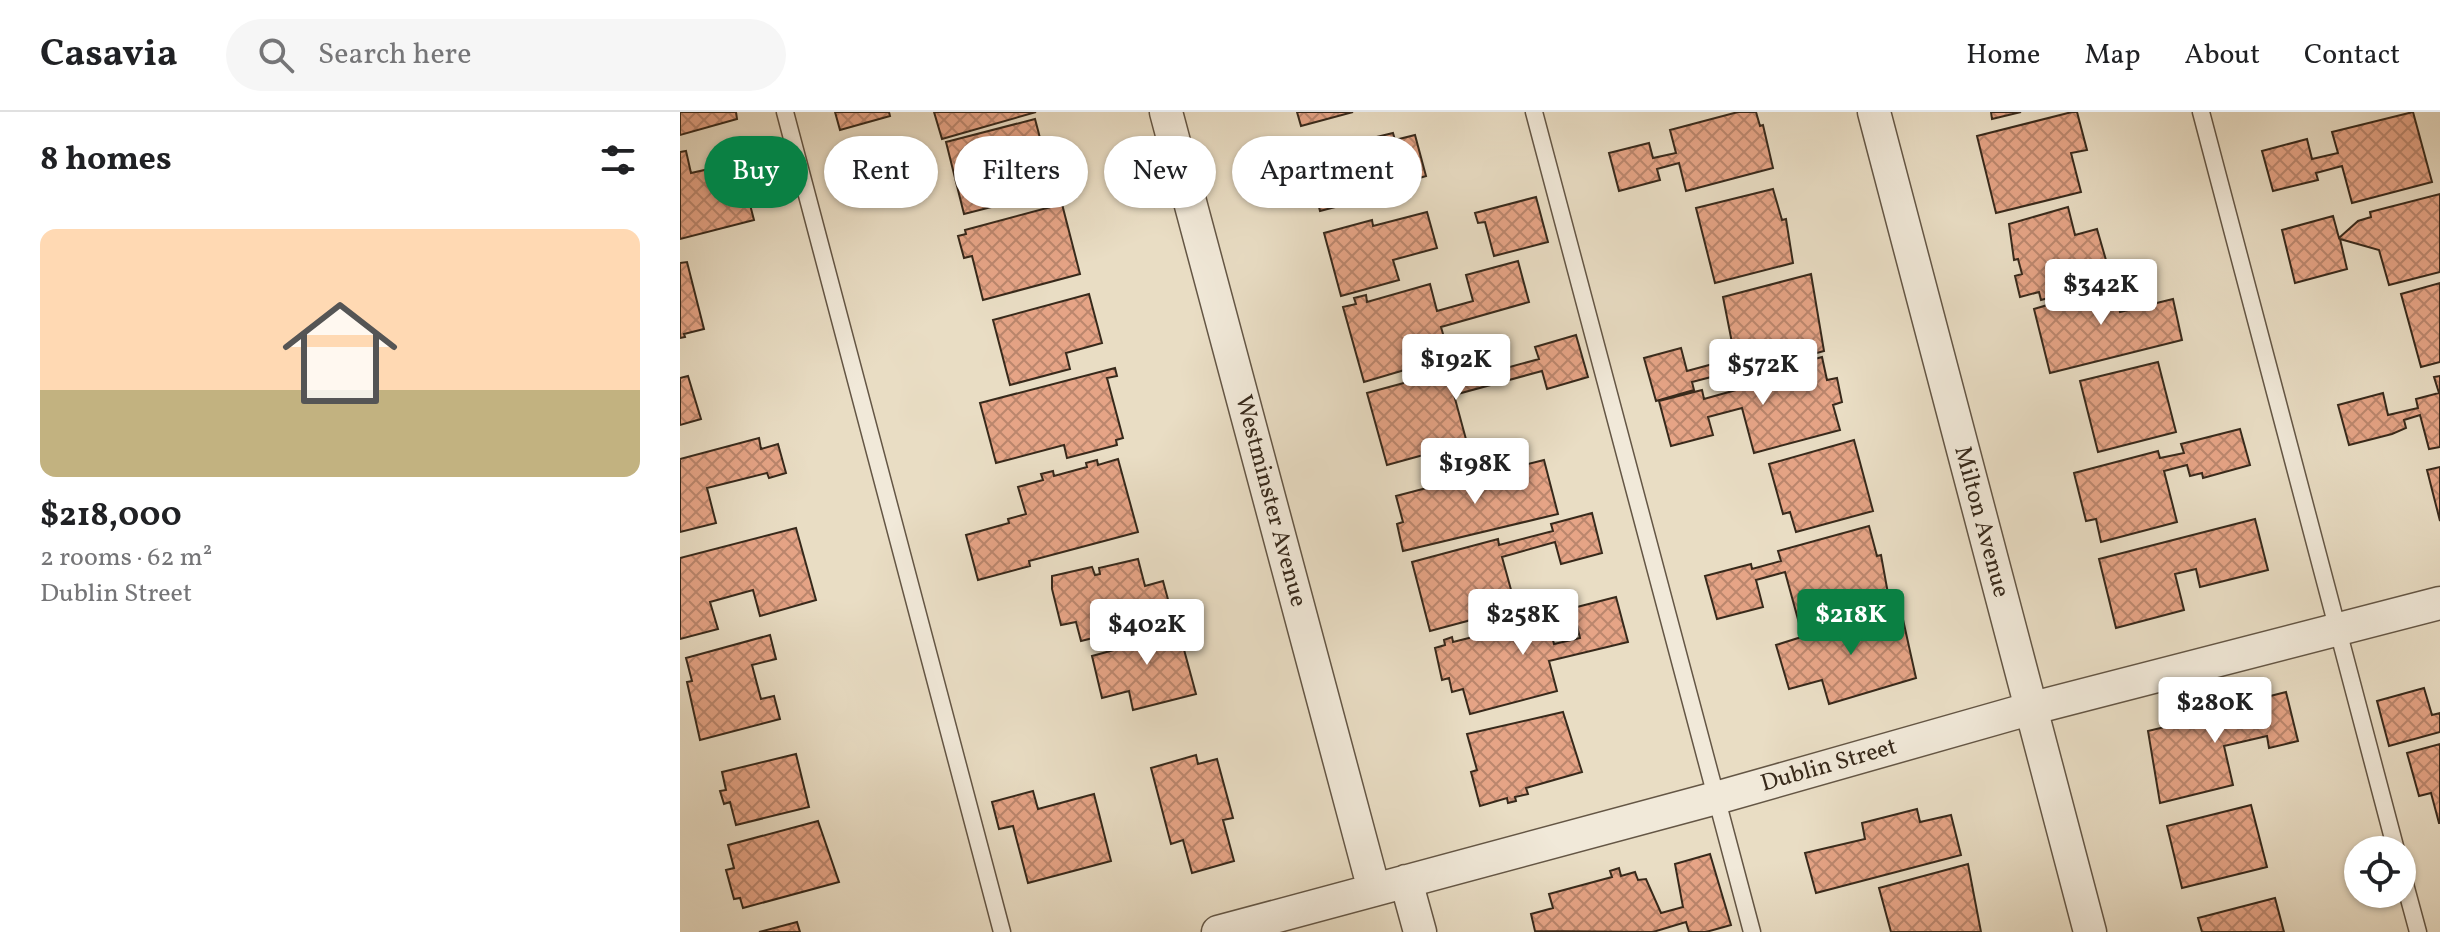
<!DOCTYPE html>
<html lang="en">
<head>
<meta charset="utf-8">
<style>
	:root { --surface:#fff; --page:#f6f6f6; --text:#202124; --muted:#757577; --line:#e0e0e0; --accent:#0b8043 }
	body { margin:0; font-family:Vollkorn,serif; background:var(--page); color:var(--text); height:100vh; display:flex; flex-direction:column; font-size:30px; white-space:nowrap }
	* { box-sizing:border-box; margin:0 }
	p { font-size:26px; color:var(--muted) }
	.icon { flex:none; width:44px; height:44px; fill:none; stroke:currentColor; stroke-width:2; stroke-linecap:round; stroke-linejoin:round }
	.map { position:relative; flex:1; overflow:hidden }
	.details { display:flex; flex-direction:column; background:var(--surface); width:680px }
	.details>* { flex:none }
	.guide { position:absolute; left:24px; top:24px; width:760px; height:72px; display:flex; gap:16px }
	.tools { position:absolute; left:1664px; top:724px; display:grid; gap:16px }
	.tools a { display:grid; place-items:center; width:72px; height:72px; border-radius:50%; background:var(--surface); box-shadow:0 2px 6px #0004; font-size:40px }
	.price { position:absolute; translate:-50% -68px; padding:0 18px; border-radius:8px; background:#fff; color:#222; font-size:26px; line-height:52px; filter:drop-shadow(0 2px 4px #0008) }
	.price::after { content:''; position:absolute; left:50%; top:48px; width:24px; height:18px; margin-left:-12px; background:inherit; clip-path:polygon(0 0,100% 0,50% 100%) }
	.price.current { background:var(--accent); color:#fff }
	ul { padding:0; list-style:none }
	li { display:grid; align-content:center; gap:16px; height:424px; padding:0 40px }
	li+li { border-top:2px solid var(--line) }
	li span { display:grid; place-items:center; height:248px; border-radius:16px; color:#555 }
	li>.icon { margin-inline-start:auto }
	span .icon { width:144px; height:144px; fill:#fffc; stroke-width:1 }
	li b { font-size:34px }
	h2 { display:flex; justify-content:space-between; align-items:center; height:96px; padding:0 40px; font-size:34px }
	.tag { padding:0 28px; border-radius:36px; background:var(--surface); box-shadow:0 2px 6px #0004; font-size:28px; line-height:72px }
	.tag.current { background:var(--accent); color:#fff }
	header { display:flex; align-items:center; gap:48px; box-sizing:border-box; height:112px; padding:0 40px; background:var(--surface); border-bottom:2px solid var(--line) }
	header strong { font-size:38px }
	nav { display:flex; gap:44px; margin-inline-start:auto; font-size:28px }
	.search { width:560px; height:72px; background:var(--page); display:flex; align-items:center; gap:20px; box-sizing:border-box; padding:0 28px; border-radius:44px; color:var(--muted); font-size:30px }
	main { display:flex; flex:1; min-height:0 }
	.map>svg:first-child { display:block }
	.building { fill:url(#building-cross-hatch); stroke:#37291b; stroke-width:2 }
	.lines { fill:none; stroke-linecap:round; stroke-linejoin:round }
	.lane-casing { stroke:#645645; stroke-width:19 }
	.street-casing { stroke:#645645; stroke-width:35 }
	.lane { stroke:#f1e9d9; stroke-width:16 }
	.street { stroke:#f1e9d9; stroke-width:32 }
	.labels { text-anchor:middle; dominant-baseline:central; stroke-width:7; stroke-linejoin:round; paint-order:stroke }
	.street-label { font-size:24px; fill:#37291b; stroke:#f1e9d9 }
</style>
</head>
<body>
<header>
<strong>Casavia</strong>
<div class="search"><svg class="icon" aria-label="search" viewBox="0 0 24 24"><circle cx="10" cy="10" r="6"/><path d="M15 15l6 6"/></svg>Search here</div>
<nav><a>Home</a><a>Map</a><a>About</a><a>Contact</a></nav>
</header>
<main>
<section class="details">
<h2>8 homes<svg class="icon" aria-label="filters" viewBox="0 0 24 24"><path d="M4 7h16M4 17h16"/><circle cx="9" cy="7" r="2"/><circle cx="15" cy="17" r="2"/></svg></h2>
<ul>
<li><span style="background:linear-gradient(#ffd9b3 65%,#c2b280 0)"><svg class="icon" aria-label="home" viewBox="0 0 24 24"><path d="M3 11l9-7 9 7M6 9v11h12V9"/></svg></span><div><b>$218,000</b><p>2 rooms · 62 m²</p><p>Dublin Street</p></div></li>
</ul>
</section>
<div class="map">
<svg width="1760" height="820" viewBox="0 0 1760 820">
	<defs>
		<pattern id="building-cross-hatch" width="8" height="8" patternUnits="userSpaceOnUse" patternTransform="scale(2)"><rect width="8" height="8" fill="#e6a486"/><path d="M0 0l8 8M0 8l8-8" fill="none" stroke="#bb866d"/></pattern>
	</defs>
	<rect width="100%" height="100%" fill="#e9ddc4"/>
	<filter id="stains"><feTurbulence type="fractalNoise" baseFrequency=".0025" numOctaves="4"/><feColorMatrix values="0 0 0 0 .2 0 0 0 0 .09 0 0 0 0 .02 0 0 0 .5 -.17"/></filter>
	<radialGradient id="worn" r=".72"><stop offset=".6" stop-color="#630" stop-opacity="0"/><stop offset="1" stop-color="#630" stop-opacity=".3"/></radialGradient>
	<path class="building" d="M0,0h56l1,7 -57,16z
		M155,0h54l1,4 -50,14z
		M254,0h102l-94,27z
		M617,0h56l-52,14z
		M1058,0h18l4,14 3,-1 10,43 -87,23 -7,-28 -22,6 3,11 -41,11 -10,-38 40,-10 4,15 23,-5 -6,-23z
		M1311,0h30l-29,7z
		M1392,0h5l10,38 -16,3 10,39 -85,21 -19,-77z
		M1733,0l19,70 -80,21 -10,-37 -26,7 2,7 -45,11 -11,-40 45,-12 5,20 26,-6 -6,-21z
		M355,7l19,72 -90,23 -18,-72z
		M713,21l2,7 20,-5 11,41 -20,6 2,6 -88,23 -16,-62 42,-11 2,6z
		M6,39l5,22 18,-4 3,12 30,-7 12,46 -74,19v-87z
		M1093,77l9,31 4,-1 7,44 -78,20 -19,-75z
		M1760,82v78l-51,13 -10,-35 -39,-11 7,30 -52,14 -13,-53 51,-14 6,22 19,-17 13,-4 -1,-5z
		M856,85l12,45 -54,14 -9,-34 -7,1 -3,-10z
		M382,92l18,70 -97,26 -11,-44 -8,2 -6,-22 8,-2 -1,-4z
		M1388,95l7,28 22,-6 13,45 -60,17 2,6 -11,3 -2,-8 -19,5 -5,-21 7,-2 -4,-15 -4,1 -5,-36z
		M747,100l10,36 -44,12 6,20 -58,16 -17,-63 48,-13 1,6z
		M838,149l11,41 -88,25 6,21 -14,4 2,9 -71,21 -21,-75 13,-3 -2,-6 12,-3 1,7 63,-18 7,27 36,-10 -7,-26z
		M7,150l17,67 -20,5 1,3 -5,1v-75z
		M1131,162l13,77 -85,23 -1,-4 -46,12 2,8 -38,11 -12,-43 37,-10 6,23 48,-13 -12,-61z
		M1433,170l7,30 53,-13 9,41 -132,33 -16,-64 20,-6 -2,-6z
		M1760,171v79l-19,5 -20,-73z
		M409,182l13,49 -36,10 4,16 -60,16 -17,-65z
		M896,223l12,42 -41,12 -5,-18 -88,24 13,48 -80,22 -20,-72 81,-22 3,12 88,-24 -4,-12z
		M1142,245l5,23 10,-2 5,24 -9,3 7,25 -86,23 -12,-45 -34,9 5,18 -42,11 -12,-45 43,-11 2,9 32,-9 -3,-9z
		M1478,250l18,70 -78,20 -18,-71z
		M435,256l2,8 -10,2 16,60 -7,2 1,5 -50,13 -3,-13 -68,18 -16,-60z
		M8,264l13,43 -21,6v-47z
		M1760,264v71l-11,2 -9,-34 -16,5 2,8 -14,6 -43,11 -11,-40 45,-12 5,22 30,-7 -2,-9 23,-6 -5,-16z
		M1560,317l10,36 -47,13 -1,-5 -12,3 -3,-11 -23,6 13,51 -76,20 -5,-23 -10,2 -12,-48 84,-22 2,7 24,-5 -3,-9z
		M79,326l2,11 17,-5 8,29 -17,5 -2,-5 -60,15 9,35 -36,9v-73z
		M1174,328l19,71 -77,21 -6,-20 -7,2 -14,-50z
		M438,347l20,73 -109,29 1,5 -52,14 -12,-45 43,-12 -1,-4 18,-5 -8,-27 25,-7 -2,-6 12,-3 1,5 33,-9 -1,-4 11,-3 1,5z
		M864,348l14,54 -155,37 -6,-27 6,-2 -7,-26 69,-18 2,8 23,-6 -2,-6z
		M1760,355v54l-13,-51z
		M912,401l10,40 -41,11 -6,-22 -53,15 14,51 -86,23 -18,-69 86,-23 1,6 54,-14 -2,-7z
		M1575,407l13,51 -68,17 -4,-18 -21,5 9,36 -68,18 -17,-69z
		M1189,414l8,30 4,-1 8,44 -90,24 -14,-51 -29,8 7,27 -46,12 -12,-43 46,-12 1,5 29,-8 -3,-10z
		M116,416l20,72 -56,16 -7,-26 -43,12 8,27 -38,10v-81z
		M458,447l7,27 18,-5 10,37 -92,23 -5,-19 -15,3 -9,-36v-13l40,-9 3,8 5,-1 -1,-6z
		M936,485l12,45 -79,19 8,30 -87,23 -7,-25 -11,3 -3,-14 -7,2 -7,-32 10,-3 -1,-5 8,-3 1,5 68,-17 1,4 26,-7 6,22 26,-6 -7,-30z
		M1220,494l16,72 -87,26 -7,-24 -33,9 -13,-44z
		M496,508l20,74 -63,16 -4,-19 -27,7 -10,-42 33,-9 -3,-13z
		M90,523l6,24 -24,6 9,34 13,-3 6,23 -80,21 -13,-58 5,-1 -6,-23z
		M1744,576l8,27 8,-2v19l-51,14 -12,-45z
		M1606,580l12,49 -29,7 -2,-12 -43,10 9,39 -73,18 -12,-72 71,-17v-5z
		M883,600l19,60 -56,16 2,6 -13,3 1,4 -8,2 -1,-5 -27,8 -9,-34 6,-2 -10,-36z
		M1760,632v79h-1l-8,-30 -12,3 -12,-43z
		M116,642l13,53 -73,18 -6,-23 -6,2 -4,-13 6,-1 -4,-18z
		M516,643l2,9 19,-5 16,59 -10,2 11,41 -42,12 -9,-33 -12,4 -20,-76z
		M353,679l5,18 56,-15 17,67 -83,22 -15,-57 -14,3 -7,-27z
		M1571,693l16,62 -85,21 -15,-62z
		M1237,697l3,13 31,-7 10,40 -145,38 -11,-40 60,-14 -3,-16z
		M138,709l21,61 -96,26 -3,-10 -6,1 -8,-29 8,-2 -6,-23z
		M1030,742l21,71 -25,7h-17l-3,-10 -33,10 -118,-1 -4,-17 22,-6 -4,-14 63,-17 -2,-6 9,-3 2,8 14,-4 3,8 8,-1 15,34 22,-6 -8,-43z
		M1288,752l13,68h-90l-12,-44z
		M1595,786l9,34h-82l-4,-14z
		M117,810l3,10h-41z"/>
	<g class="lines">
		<defs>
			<path id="lane" d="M105,0l217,820
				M854,0l218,820
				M1521,0l195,738
				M1722,761l16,59"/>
			<path id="street" d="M486,0l208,778
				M1194,0l216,820
				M726,769l14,51
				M538,820l498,-134 313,-89 411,-106"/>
		</defs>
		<use href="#lane" class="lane-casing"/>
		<use href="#street" class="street-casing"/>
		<use href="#lane" class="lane"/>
		<use href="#street" class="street"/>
	</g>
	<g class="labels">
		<g class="street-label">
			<text transform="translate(590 389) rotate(75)">Westminster Avenue</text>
			<text transform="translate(1301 410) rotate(75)">Milton Avenue</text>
			<text transform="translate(1149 654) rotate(-16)">Dublin Street</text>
		</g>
	</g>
	<rect width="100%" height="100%" filter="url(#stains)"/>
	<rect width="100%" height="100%" fill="url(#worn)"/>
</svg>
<div class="tools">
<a><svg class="icon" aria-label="locate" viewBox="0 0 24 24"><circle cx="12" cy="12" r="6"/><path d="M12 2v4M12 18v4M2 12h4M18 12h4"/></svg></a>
</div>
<b class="price" style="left:1421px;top:215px">$342K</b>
<b class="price" style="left:776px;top:290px">$192K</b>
<b class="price" style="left:1083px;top:295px">$572K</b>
<b class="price" style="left:795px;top:394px">$198K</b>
<b class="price" style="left:843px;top:545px">$258K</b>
<b class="price current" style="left:1171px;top:545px">$218K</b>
<b class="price" style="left:467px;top:555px">$402K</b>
<b class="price" style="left:1535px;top:633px">$280K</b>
<div class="guide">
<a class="tag current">Buy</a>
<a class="tag">Rent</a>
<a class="tag">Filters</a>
<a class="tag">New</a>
<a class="tag">Apartment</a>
</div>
</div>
</main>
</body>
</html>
